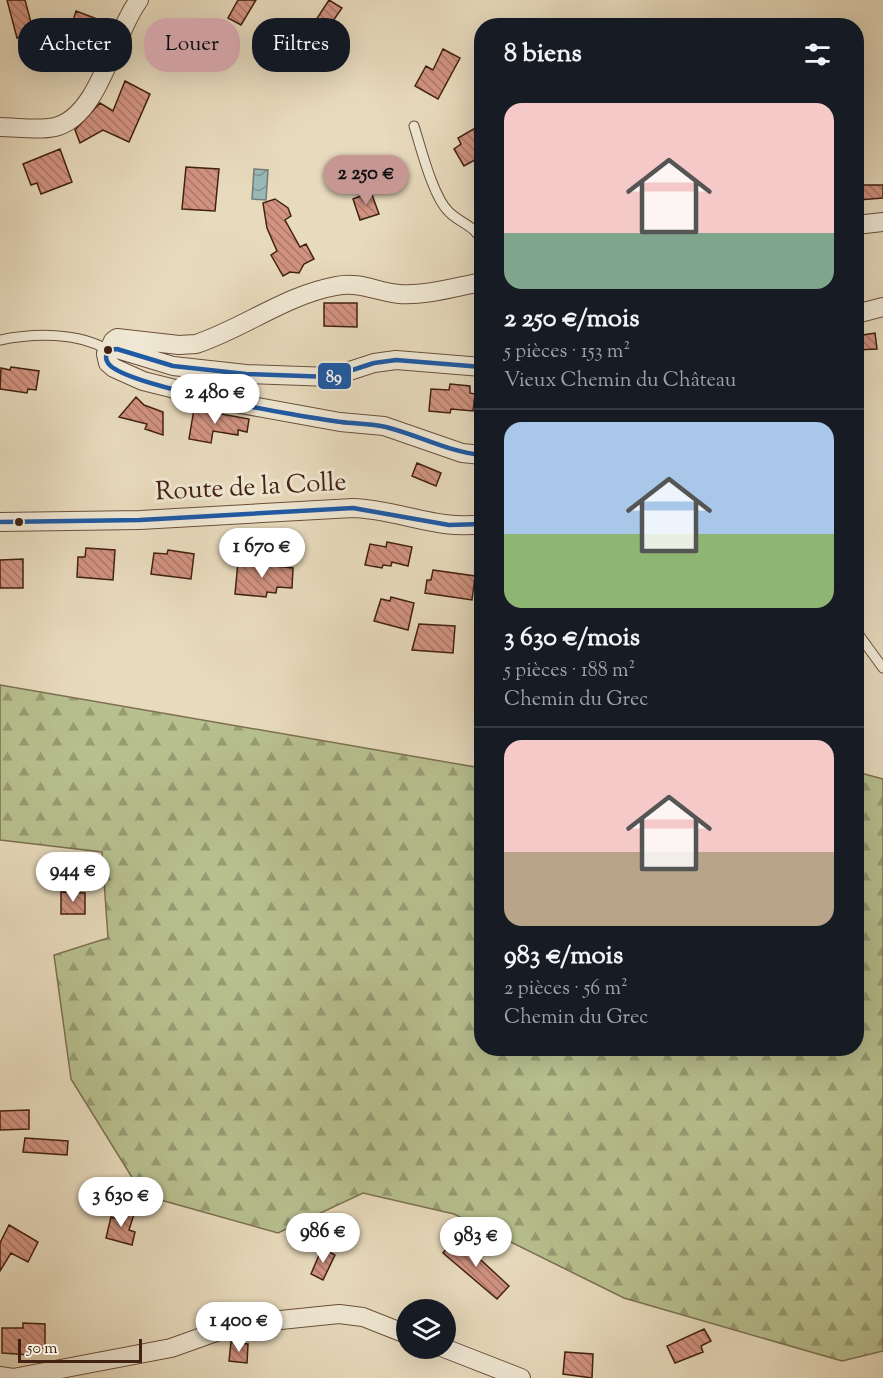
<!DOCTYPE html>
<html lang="fr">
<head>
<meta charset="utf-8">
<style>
	:root { --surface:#171b24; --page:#242831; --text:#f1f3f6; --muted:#9ea1a6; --line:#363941; --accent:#c59692 }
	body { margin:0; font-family:"Sorts Mill Goudy",serif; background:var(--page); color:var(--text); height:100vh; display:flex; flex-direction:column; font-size:22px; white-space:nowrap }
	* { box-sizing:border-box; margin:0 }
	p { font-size:20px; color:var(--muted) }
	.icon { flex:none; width:33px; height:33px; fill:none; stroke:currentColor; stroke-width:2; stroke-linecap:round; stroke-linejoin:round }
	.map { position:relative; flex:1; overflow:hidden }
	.panel { position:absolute; left:474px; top:18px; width:390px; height:1038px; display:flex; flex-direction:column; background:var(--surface); border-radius:24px; box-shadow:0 6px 24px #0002 }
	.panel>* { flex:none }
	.guide { position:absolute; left:18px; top:18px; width:366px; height:54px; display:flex; gap:12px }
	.tools { position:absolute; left:396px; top:1299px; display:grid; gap:12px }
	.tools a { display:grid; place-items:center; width:60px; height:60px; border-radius:50%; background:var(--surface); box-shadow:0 6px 24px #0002; font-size:30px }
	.scale { position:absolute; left:18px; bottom:15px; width:124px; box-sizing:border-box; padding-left:6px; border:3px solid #412111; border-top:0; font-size:16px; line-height:21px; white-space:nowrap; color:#412111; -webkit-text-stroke:4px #f0e8d4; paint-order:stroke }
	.price { position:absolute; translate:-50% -51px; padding:0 14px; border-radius:21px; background:#fff; color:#222; font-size:20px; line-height:39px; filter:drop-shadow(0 2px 3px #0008) }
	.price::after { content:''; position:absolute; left:50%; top:36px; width:18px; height:14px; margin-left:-9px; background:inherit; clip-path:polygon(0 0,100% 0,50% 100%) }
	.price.current { background:var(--accent); color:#111 }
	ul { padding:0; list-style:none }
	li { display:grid; align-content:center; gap:12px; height:318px; padding:0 30px }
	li+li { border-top:2px solid var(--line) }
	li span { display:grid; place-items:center; height:186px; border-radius:18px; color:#555 }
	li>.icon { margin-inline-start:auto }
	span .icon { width:108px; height:108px; fill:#fffc; stroke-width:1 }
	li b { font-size:26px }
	h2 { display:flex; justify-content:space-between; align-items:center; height:72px; padding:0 30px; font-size:26px }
	.pill { padding:0 21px; border-radius:24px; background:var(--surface); box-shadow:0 6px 24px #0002; font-size:21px; line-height:54px }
	.pill.current { background:var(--accent); color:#111 }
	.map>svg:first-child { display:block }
	.forest { fill:url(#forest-firs); stroke:#7c7050; stroke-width:1.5 }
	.water { fill:url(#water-waves); stroke:#767c76; stroke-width:1.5 }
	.building { fill:url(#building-back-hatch); stroke:#412111; stroke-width:1.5 }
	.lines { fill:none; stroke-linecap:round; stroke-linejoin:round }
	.lane-casing { stroke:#6b503c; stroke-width:11 }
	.street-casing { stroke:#6b503c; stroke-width:20 }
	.lane { stroke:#f0e8d4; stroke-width:9 }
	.street { stroke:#f0e8d4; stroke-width:18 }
	.bus-1-casing { stroke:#f0e8d4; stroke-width:9 }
	.bus-1 { stroke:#1e5aa6; stroke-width:4.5 }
	.bus-dot { fill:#412111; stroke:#f0e8d4; stroke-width:2 }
	.labels { text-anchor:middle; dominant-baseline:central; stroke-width:6; stroke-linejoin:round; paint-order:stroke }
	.street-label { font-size:26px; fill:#412111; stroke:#f0e8d4 }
	.line-badge { stroke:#f0e8d4; stroke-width:2 }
	.badge-label { font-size:16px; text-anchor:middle; font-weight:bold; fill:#fff }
</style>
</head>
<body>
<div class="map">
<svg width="883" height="1378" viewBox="0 0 883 1378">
	<defs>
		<pattern id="forest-firs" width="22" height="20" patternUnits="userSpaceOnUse" patternTransform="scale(1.5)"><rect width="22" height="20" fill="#b8c08f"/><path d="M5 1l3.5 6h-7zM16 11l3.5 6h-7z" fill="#979c73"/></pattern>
		<pattern id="water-waves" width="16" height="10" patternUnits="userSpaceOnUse" patternTransform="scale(1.5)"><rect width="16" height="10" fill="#99b9b9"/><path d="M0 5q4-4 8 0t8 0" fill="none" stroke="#7e9695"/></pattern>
		<pattern id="building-back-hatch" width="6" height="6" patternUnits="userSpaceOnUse" patternTransform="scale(1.5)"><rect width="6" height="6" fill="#d29381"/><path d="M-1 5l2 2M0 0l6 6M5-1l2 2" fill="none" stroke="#ac7868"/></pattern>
	</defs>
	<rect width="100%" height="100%" fill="#e8dbbd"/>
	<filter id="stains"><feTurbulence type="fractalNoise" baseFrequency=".00333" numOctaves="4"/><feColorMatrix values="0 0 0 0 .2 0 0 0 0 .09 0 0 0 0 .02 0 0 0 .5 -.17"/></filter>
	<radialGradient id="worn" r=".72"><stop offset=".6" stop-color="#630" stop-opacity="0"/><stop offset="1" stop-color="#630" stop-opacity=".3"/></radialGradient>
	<path class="forest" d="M0,685l481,83 1,280h374l1,-276 26,7v572l-41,10 -218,-63 -170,-84 -91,-21 -85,40 -135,-38 -72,-116 -17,-124 54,-17 -6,-86 -102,-12z"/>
	<path class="water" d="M254,169l14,1 -2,30 -14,-1z"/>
	<path class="building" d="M7,0h18l9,34 -17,4z
		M238,0h18l-15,25 -13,-7z
		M329,0l13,8 -16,23 -12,-8z
		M76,11l21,8 -8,25 -21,-7z
		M443,49l17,9 -22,41 -23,-13 11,-20 7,4z
		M125,81l25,13 -21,48 -26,-12 -23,13 -5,-13 25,-27 13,8z
		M477,127l5,9v20l-18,10 -10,-17 7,-5 -3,-6z
		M60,149l12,33 -31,12 -4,-11 -6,2 -8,-21z
		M186,167l33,2 -4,42 -33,-2z
		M859,185h24v13l-24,2z
		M371,192l8,22 -19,6 -7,-21z
		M275,199l13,9 3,8 -6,4 15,27 6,-3 8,15 -10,5 -5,9 -9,-1 -7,4 -12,-21 6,-4 -10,-23 -4,-25z
		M324,303h33v24l-33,-1z
		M875,333l2,16 -21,1v-14z
		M11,367l28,4 -3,19 -8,-1 -1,4 -27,-4 1,-21 9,2z
		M450,384l20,2v7l5,1 -2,17 -22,-2 -1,4 -21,-2 2,-22 18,1z
		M136,397l8,8 19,7v23l-18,-6 2,-5 -28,-7z
		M194,409l55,10 -2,13 -9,-2v5l-25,-4 -2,12 -22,-4z
		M417,463l24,10 -5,13 -24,-10z
		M387,542l25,5 -4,19 -16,-4 -1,4 -8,-1 -1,3 -17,-3 5,-21 16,3z
		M86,548l29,2 -2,30 -36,-3 1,-20h7z
		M168,550l26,4 -3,25 -40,-5 3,-21 13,1z
		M23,559v29h-23v-28z
		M238,562l55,6 -1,20 -15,-1 -1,6 -9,-1 -1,5 -31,-3z
		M433,570l42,6 -3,24 -47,-7 2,-13h4z
		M391,597l23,6 -6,27 -34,-9 7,-22 9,2z
		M419,624l36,2 -2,27 -41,-3z
		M61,892l24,1v21h-24z
		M29,1110v19l-29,1v-19z
		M25,1138l43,3 -1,14 -44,-3z
		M120,1210l14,4 -5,16 6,2 -3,13 -26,-7 5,-21 6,2z
		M9,1225l29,17 -10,20 -17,-9 -11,18v-28z
		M456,1237l53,49 -12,13 -54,-46z
		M322,1248l13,7 -12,25 -12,-6z
		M23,1323l22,1v24l-14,1v6l-29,-2v-25h21z
		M704,1329l7,12 -10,5 2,6 -28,11 -8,-17z
		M231,1342l17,2 -1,19 -18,-2z
		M565,1352l28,2 -1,24 -29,-4z"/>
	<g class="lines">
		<defs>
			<path id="lane" d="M414,126c7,22 19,71 35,86 12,12 26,13 33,30
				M0,340c34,-7 78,-8 108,10
				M856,631l27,37"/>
			<path id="street" d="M0,127c17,0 38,4 55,0 45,-11 58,-93 84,-127
				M856,225l27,-3
				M856,314l27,-7
				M109,350l4,-9 4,-3 62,7 17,-1c48,-16 90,-49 140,-58 23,-5 41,6 63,8 27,2 56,-7 83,-12
				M482,367l-86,-7 -22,3 -43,14 -85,-3 -73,-8 -56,-17 -9,1 -2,4 2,9 6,5 29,13 76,19 121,22 44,4 78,27 20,2
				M0,522l140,-2 213,-12c44,1 85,23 129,16
				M444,1348l77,30
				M0,1376l13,2 158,-30 59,-21 31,-5 78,-8 24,3 43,17"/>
		</defs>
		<use href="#lane" class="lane-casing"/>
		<use href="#street" class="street-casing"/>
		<use href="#lane" class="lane"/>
		<use href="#street" class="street"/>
		<defs>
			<path id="bus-1" d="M482,367l-86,-7 -22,3 -43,14 -85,-3 -73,-8 -56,-17 -9,1c-2,4 -3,9 0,13 14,23 199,55 233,59 14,2 30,1 45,5 32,8 62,25 96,28
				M0,522l140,-2 213,-12 96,17 33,-1"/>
		</defs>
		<use href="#bus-1" class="bus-1-casing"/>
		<use href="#bus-1" class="bus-1"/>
	</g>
	<g class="bus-dot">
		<circle cx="108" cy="350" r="5"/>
		<circle cx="19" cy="522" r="5"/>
	</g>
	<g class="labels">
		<g class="street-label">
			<text transform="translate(251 488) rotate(-3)">Route de la Colle</text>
		</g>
	</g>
	<rect class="line-badge" x="317" y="362" width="35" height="28" rx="6" fill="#1e5aa6"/>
	<g class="badge-label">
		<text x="334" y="382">89</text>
	</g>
	<rect width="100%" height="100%" filter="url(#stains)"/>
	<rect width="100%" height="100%" fill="url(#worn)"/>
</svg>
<div class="tools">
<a><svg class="icon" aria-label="layers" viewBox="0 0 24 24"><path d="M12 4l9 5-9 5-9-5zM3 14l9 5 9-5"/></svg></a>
</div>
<div class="scale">50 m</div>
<b class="price current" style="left:366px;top:206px">2 250 €</b>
<b class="price" style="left:215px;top:425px">2 480 €</b>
<b class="price" style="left:262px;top:579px">1 670 €</b>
<b class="price" style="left:73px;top:903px">944 €</b>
<b class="price" style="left:121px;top:1228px">3 630 €</b>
<b class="price" style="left:323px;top:1264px">986 €</b>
<b class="price" style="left:476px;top:1268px">983 €</b>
<b class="price" style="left:239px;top:1353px">1 400 €</b>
<div class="guide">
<a class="pill">Acheter</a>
<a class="pill current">Louer</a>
<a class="pill">Filtres</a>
</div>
<section class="panel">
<h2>8 biens<svg class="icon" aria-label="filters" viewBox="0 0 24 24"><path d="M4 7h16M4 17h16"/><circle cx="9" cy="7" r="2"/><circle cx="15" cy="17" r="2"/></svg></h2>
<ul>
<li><span style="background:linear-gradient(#f6c9c9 70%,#7fa58c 0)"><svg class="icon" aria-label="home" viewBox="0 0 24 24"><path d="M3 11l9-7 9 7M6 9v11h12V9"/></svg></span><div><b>2 250 €/mois</b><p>5 pièces · 153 m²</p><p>Vieux Chemin du Château</p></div></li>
<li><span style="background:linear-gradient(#a9c7e8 60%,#8fb573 0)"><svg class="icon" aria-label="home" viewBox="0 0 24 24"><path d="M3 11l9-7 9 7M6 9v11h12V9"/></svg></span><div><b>3 630 €/mois</b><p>5 pièces · 188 m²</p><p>Chemin du Grec</p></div></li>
<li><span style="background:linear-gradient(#f6c9c9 60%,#b9a48a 0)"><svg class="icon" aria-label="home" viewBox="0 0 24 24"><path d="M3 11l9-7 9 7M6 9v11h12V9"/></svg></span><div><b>983 €/mois</b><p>2 pièces · 56 m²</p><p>Chemin du Grec</p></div></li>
</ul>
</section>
</div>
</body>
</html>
